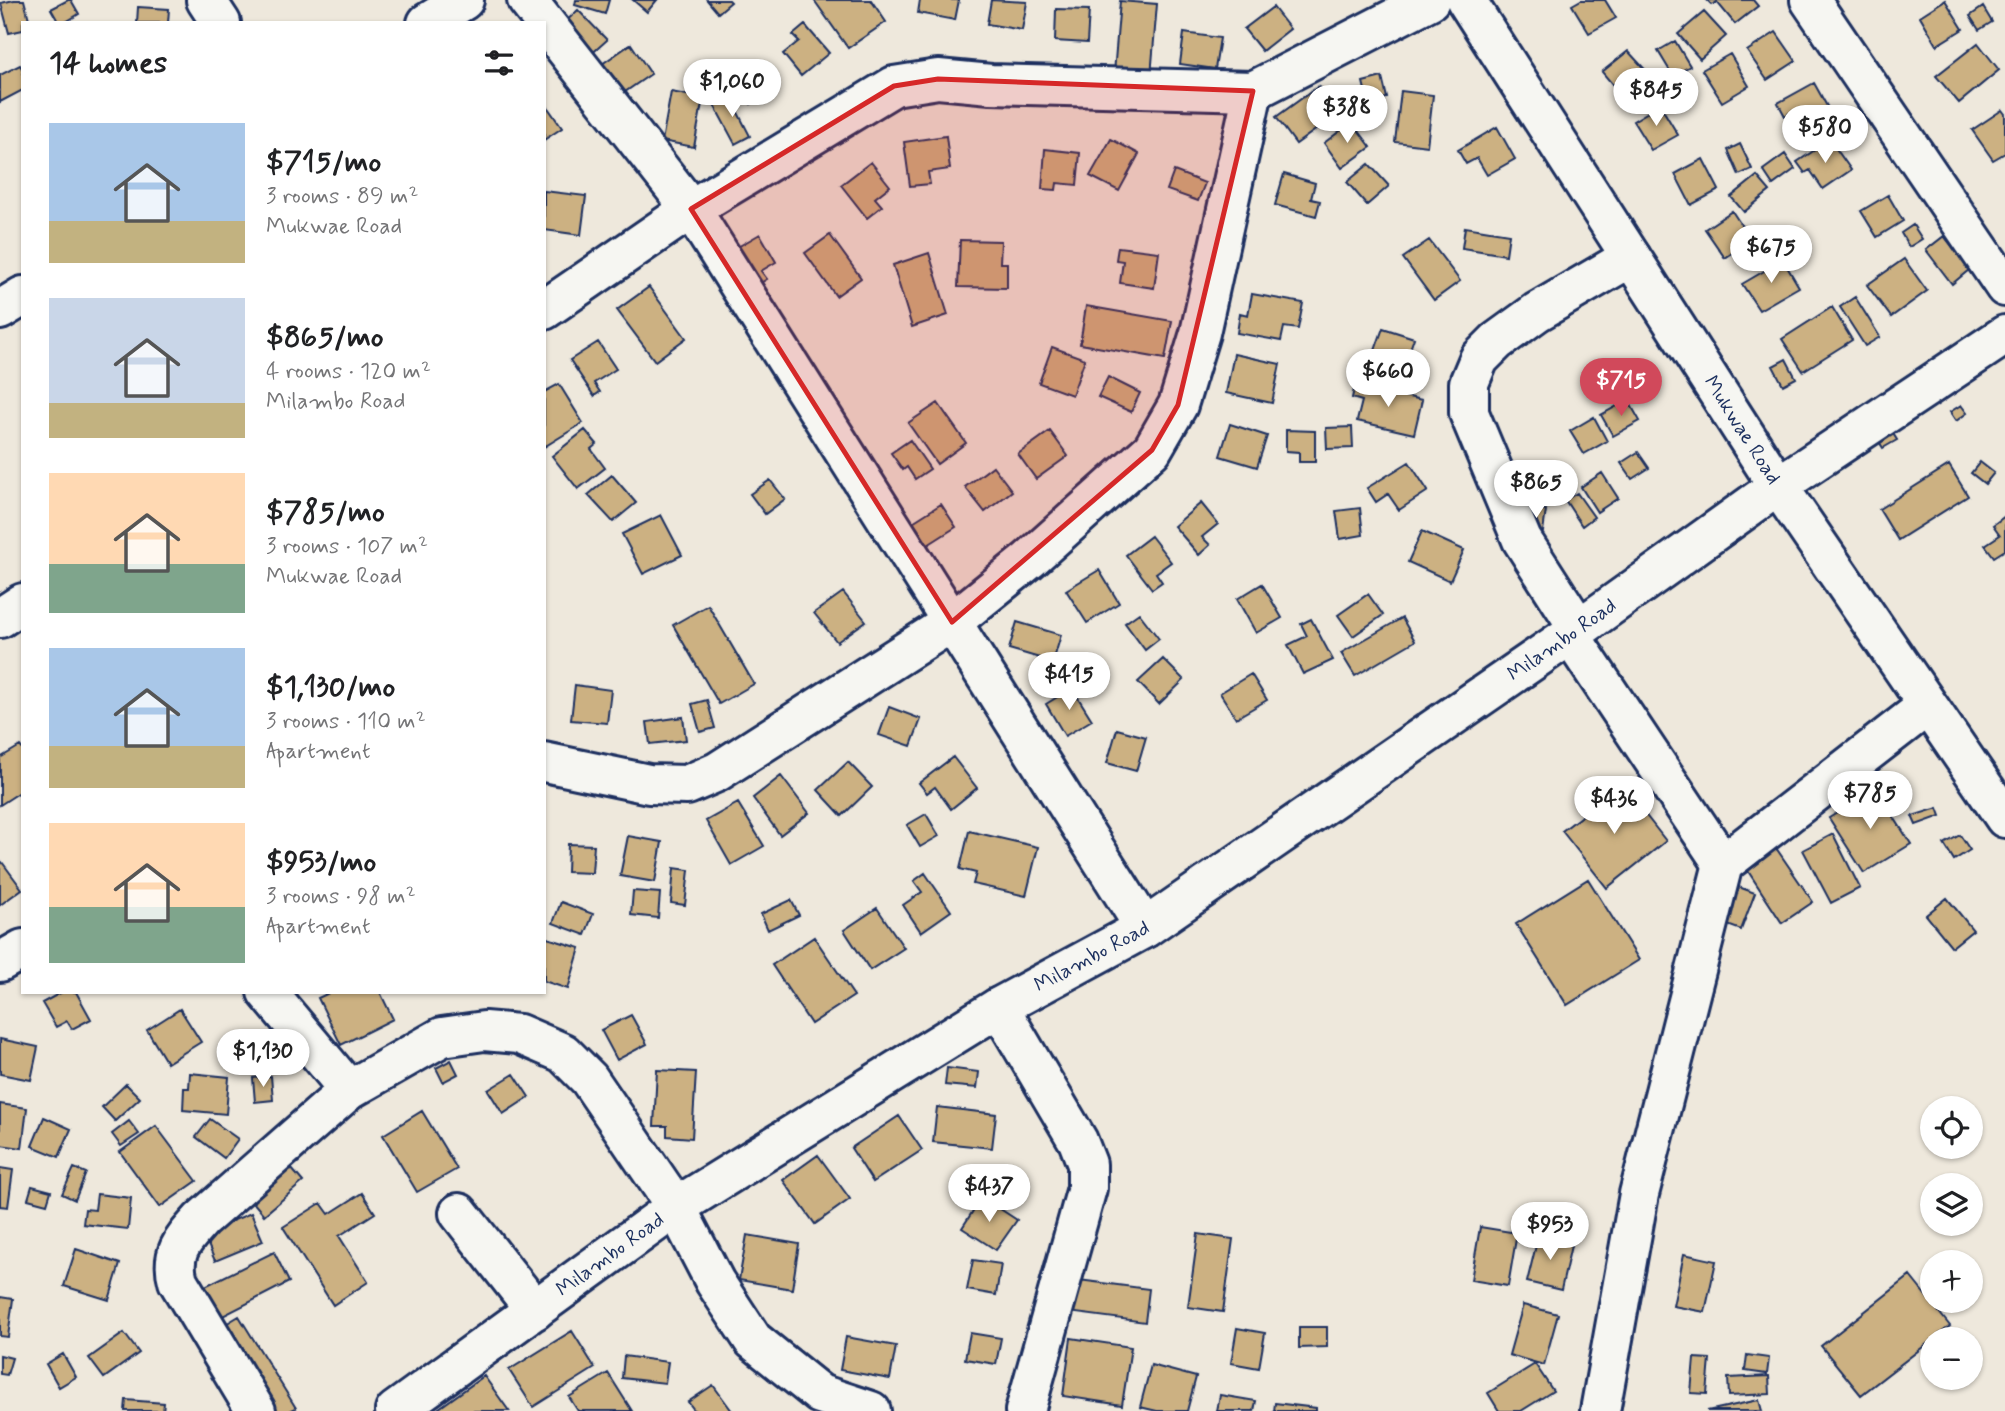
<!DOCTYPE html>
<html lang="en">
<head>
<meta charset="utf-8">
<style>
	:root { --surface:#fff; --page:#f6f6f6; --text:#202124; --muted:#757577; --accent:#d1495b }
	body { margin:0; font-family:Mynerve,sans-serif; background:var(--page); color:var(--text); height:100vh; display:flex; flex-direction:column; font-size:26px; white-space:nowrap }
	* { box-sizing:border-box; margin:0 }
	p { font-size:23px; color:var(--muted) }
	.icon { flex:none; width:38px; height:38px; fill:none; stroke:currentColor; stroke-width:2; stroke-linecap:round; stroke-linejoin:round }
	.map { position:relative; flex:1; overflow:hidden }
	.details { position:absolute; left:21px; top:21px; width:525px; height:973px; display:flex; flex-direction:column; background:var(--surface); border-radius:0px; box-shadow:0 2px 5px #0004 }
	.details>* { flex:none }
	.controls { position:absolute; left:1920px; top:1096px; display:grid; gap:14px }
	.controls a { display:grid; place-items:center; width:63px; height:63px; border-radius:50%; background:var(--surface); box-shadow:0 2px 5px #0004; font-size:35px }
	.price { position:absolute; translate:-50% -60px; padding:0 16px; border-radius:24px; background:#fff; color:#222; font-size:23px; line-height:46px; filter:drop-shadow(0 2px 4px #0008) }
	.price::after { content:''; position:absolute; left:50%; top:42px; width:21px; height:16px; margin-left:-10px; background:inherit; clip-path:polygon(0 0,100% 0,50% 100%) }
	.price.active { background:var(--accent); color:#fff }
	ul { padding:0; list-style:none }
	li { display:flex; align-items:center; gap:21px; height:175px; padding:0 28px }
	li span { display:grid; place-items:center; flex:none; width:196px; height:140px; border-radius:0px; color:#555 }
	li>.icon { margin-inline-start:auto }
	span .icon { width:84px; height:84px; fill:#fffc; stroke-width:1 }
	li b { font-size:30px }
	h2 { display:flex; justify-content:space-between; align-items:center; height:84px; padding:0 28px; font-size:30px }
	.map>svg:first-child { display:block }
	.building { fill:#ccb182; stroke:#1b2f5e; stroke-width:2 }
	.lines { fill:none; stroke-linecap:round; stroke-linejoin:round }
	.minor-casing { stroke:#1b2f5e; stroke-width:44 }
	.major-casing { stroke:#1b2f5e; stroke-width:44 }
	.minor { stroke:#f6f6f2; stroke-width:38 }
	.major { stroke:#f6f6f2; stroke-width:38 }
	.marked { fill:#d62828; fill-opacity:0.2; stroke:#d62828; stroke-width:5; stroke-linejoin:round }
	.labels { text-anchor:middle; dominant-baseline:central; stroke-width:5; stroke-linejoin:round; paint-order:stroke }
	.street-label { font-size:21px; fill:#1b2f5e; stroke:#f6f6f2 }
</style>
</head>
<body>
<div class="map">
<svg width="2005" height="1411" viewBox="0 0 2005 1411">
	<rect width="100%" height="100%" fill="#eee8dc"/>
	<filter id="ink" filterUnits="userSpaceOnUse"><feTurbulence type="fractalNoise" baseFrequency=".0143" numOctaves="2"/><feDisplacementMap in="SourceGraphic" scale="14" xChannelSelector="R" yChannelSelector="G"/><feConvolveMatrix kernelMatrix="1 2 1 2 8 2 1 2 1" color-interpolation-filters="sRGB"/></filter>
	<g filter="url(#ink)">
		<path class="building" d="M14,0h10l6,23h-7v7l-14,3 -8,-30z
			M68,0h3l8,14 -15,9h-5l-8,-14z
			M576,0h33l-4,14 -30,-9z
			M633,0h24l-10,12z
			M707,0h22l2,2 -13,11z
			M814,0h57l15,22 -38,26z
			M920,0h39l-4,20 -37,-7z
			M991,0l36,2 -5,28 -35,-6z
			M1581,0h24l11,18 -27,15 -17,-28z
			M1707,0h46l5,6 -23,18 -18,-22 -5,3z
			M1945,0l18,29 -26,16 -17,-29z
			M1120,1l37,3 -6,72 -37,-3z
			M138,7l31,2 -1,14h-31z
			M1273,7l17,22 -28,22 -18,-22z
			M1983,7l9,15 -13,8 -9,-14z
			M1056,9l33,1 -2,33 -32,-2z
			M578,10l29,30 -19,17 -29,-29z
			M1704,12l22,24 -26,23 -22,-25z
			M805,25l24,28 -28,23 -18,-22 16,-13 -6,-6z
			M1776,32l20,29 -29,19 -20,-29z
			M1184,33l36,5 -5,31 -35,-5z
			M1675,41l15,25 -17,10 -15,-25z
			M1978,43l21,27 -40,33 -23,-27z
			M631,44l20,30 -29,20 -20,-30z
			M1628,51l22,24 -27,22 -21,-25z
			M1730,54l19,32 -27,16 -20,-32z
			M20,65l3,5v20l-23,12v-27z
			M755,65l17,23 -21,16 -17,-23z
			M1382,77l5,21 -19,4 -5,-20z
			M1814,83l19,34 -28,15 -12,-21 -8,5 -7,-13z
			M1319,86l20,27 -43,31 -20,-27z
			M1401,91l32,4 -6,51 -32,-4z
			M671,92l32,6 -9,49 -32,-6z
			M729,95l21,41 -15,8 -22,-41z
			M544,102l18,26 -18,12z
			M1660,105l18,30 -27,15 -18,-29z
			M2002,110l3,4v39l-12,7 -21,-30z
			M1352,122l19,25 -29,21 -18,-25z
			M1497,127l18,32 -28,16 -10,-17 -11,6 -8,-14z
			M946,136l4,33 -22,3 2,12 -20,2 -6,-44z
			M1111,139l28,15 -20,37 -29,-15z
			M1830,140l21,30 -28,19 -13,-19 -5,3 -8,-11z
			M1740,144l12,25 -13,6 -11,-25z
			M1045,149l35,4 -3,32 -20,-2 -1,7 -14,-1z
			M1785,154l10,15 -22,16 -10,-15z
			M1703,159l16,31 -28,15 -16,-31z
			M871,162l19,24 -15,12 7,8 -15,12 -26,-33z
			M1369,164l20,22 -22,19 -20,-23z
			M1174,171l31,12 -7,18 -31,-11z
			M1284,174l31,9 -4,16 9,2 -4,15 -41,-11z
			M1757,176l13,15 -26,21 -13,-15z
			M544,191l42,5 -5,39 -37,-5z
			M1888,195l15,26 -26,16 -16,-26z
			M1732,211l19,29 -26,18 -20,-29z
			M1913,225l9,14 -13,8 -8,-14z
			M1465,227l44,7 -3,21 -44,-7z
			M760,234l16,28 -15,9 6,8 -16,10 -22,-37z
			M830,235l31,43 -25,18 -31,-43z
			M1944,236l26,33 -18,15 -26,-34z
			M960,240l41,1 -1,22h7v25l-49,-1z
			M1429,240l31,41 -26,19 -31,-42z
			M1118,247l41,5 -5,36 -34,-5 3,-22 -7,-1z
			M929,253l19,62 -36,12 -19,-62z
			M1904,259l23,32 -36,26 -24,-32z
			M1783,260l16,27 -40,23 -17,-26z
			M649,287l37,51 -31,23 -38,-51z
			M1252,294l51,9 -5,26 -14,-2 -3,14 -44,-8 3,-20 8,2z
			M1855,297l25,40 -15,9 -25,-39z
			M1086,306l86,15 -7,38 -85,-15z
			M1832,307l20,33 -49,31 -21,-32z
			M1383,328l31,10 -11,31 -31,-10z
			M598,342l18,27 -22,14 6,9 -6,4 -24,-36z
			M1052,347l33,12 -13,36 -33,-12z
			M1234,354l46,10 -8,39 -46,-10z
			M1786,359l10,19 -13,7 -10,-19z
			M1108,377l32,16 -9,19 -33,-15z
			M559,384l24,39 -39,24v-55z
			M1355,385l67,15 -8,34 -57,-13 5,-20 -10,-3z
			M1628,400l12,21 -27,15 -12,-21z
			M938,403l28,40 -29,21 -29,-41z
			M1961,405l6,8 -11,8 -6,-9z
			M1594,417l13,24 -23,13 -14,-23z
			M1230,424l37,12 -10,31 -37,-11z
			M1352,427l1,21 -26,1 -1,-21z
			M1889,427l8,13 -14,8 -8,-13z
			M585,430l12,14 -6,5 14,19 -27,21 -26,-33z
			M1286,430l29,1v31h-16v-10l-13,-1z
			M1050,431l18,25 -32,23 -18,-25z
			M910,440l20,29 -15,10 -8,-12 -4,3 -12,-17z
			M1638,452l11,16 -17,11 -11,-16z
			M1409,462l19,29 -29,19 -11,-16 -12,8 -9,-14z
			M1980,462l14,11 -9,11 -14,-11z
			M1949,465l19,31 -70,44 -19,-31z
			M993,466l19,25 -27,21 -20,-25z
			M1602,473l16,25 -21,14 -16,-25z
			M612,475l24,28 -23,19 -25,-27z
			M770,480l15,19 -20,15 -15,-20z
			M1577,493l17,24 -12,9 -17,-26z
			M1201,503l17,21 -16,13 8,8 -11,10 -25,-29z
			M941,504l15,23 -33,21 -15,-23z
			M1360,508l3,27 -23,4 -4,-28z
			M1530,508l16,2 -3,22 -17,-2z
			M661,515l21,40 -39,19 -21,-40z
			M2005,516v34l-11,7 -9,-12 15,-10 -7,-10z
			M1422,531l42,19 -14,31 -42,-19z
			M1151,536l20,26 -15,11 6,9 -10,7 -26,-34z
			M1099,570l20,33 -32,20 -21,-33z
			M1262,584l20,34 -26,15 -19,-34z
			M843,592l23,29 -29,21 -23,-29z
			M1368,594l15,21 -30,21 -15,-21z
			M708,605l46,79 -35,20 -46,-79z
			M1139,613l20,26 -14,11 -20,-27z
			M1402,618l13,23 -60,35 -14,-23z
			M1311,619l22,41 -30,14 -15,-29 19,-9 -6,-12z
			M1017,622l44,13 -8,27 -44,-13z
			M1163,659l21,21 -25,24 -21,-22z
			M1251,674l16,26 -31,18 -16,-25z
			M575,685l36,5 -4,33 -36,-3z
			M1072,688l20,32 -27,16 -19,-32z
			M707,700l8,28 -15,4 -8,-28z
			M889,707l32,12 -10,27 -32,-11z
			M683,717l3,23 -36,4 -3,-22z
			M1117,729l29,8 -10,34 -29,-8z
			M20,746l3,4v40l-23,15v-47z
			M953,757l24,31 -26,21 -16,-22 -8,6 -8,-10z
			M848,762l24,25 -30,29 -24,-26z
			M781,776l28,37 -29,22 -27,-37z
			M1622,785l44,56 -59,47 -45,-57z
			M1876,789l35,55 -47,29 -35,-55z
			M738,803l26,43 -33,19 -25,-44z
			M1938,808l3,8 -25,9 -4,-9z
			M926,814l13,22 -19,11 -13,-22z
			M969,831l69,16 -12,49 -53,-12 3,-11 -16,-4z
			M1833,834l27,54 -29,15 -28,-53z
			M1960,835l10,15 -16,10 -10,-16z
			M628,836l34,6 -7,40 -35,-6z
			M568,844l26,1 -2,28 -25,-1z
			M1774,845l39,57 -31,21 -38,-58z
			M2,862l20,27 -22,16v-42z
			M674,868l15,2 -4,35 -14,-2z
			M925,873l26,38 -30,21 -18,-27 19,-13 -8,-11z
			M1588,879l51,81 -72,45 -51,-81z
			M1736,886l19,7 -14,37 -19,-7z
			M633,891l27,2 -2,25 -27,-3z
			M1947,898l26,32 -21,17 -26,-32z
			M791,900l8,15 -31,15 -7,-16z
			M561,902l32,12 -8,21 -32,-12z
			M877,908l27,40 -34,22 -26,-40z
			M544,937l36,11 -12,41 -24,-8z
			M814,937l40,59 -43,28 -39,-59z
			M62,992h14l15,27 -19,10 -5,-8 -11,6 -14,-24z
			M331,992h49l13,27 -52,26 -23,-47z
			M180,1009l21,33 -34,21 -20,-33z
			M631,1015l16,29 -30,16 -16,-30z
			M0,1039l38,8 -7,33 -31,-6z
			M451,1060l7,14 -15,8 -7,-14z
			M947,1068l32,4 -2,16 -32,-3z
			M657,1070l39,2 -4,66 -25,-2v-10h-13z
			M190,1073l39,4 -3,37 -43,-4 1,-22h5z
			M514,1074l15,23 -26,17 -15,-24z
			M271,1076l2,24 -18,2 -2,-24z
			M126,1084l14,14 -25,23 -13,-14z
			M0,1104l27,4 -5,40 -22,-3z
			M937,1107l59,7 -4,34 -59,-6z
			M422,1111l35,58 -40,23 -34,-57z
			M899,1116l23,34 -49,32 -22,-34z
			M44,1117l27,12 -12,28 -27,-11z
			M210,1119l28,20 -14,19 -28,-21z
			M129,1121l10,13 -18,12 -9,-12z
			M156,1126l41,55 -37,26 -40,-55z
			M818,1155l32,44 -35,25 -32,-44z
			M285,1161l18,21 -39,33 -18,-21z
			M0,1168l13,2 -5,37 -8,-1z
			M74,1168l12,5 -11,27 -13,-6z
			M32,1186l19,5 -4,13 -19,-5z
			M362,1193l13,20 -36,23 29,46 -35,23 -50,-78 38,-24 8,11z
			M97,1194l34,4 -3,31 -45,-5 2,-15 10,1z
			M982,1197l35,23 -21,30 -34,-22z
			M251,1213l12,28 -48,20 -12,-28z
			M1480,1227l37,6 -9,53 -37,-6z
			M1539,1233l33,8 -11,49 -34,-8z
			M1198,1234l35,5 -10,73 -35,-5z
			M747,1235l52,9 -7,45 -53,-9z
			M76,1249l44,15 -11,36 -45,-14z
			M274,1252l15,30 -76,39 -16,-31z
			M1684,1254l32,7 -11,51 -32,-6z
			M973,1260l28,4 -5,31 -29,-5z
			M1910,1276l40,50 -89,69 -40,-49z
			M1071,1279l78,10 -4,33 -77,-10z
			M0,1297l13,2 -5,38 -8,-1z
			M1523,1305l35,9 -14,51 -35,-10z
			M239,1316l57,92 -6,3h-26l-50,-80z
			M1299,1327h28v20l-28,1z
			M1237,1328l28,5 -6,35 -28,-5z
			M572,1331l23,37 -62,39 -24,-37z
			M124,1333l15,20 -35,25 -15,-20z
			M970,1333l31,5 -5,26 -31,-5z
			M846,1337l50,9 -6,33 -50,-9z
			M1071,1338l60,9 -9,58 -59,-9z
			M63,1354l13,23 -17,10 -13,-23z
			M0,1355l12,3 -5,17 -7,-1z
			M1747,1355l22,3 -2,16 -22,-3z
			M624,1356l44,6 -3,21 -43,-5z
			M1694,1358l16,1 -3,35 -16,-1z
			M1535,1364l18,27 -32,20h-22l-11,-18z
			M1151,1365l45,12 -9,34h-30l-17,-4z
			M608,1373l24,38h-54l-9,-14z
			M484,1376l25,35h-74z
			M1769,1376l1,18 -41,2 -1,-18z
			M713,1385l19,26h-37l-7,-9z
			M1220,1395l36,6 -2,10h-37z
			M126,1400l38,3 -1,8h-38z
			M1759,1400l3,11h-55z
			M1275,1403l41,5v3h-42z"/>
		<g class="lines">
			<defs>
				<g id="minor">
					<path d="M206,0l15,23"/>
					<path d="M527,0l164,209 454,719"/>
					<path id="s1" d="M1466,0l312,486 227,332"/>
					<path d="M1810,0l195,287"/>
					<path d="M544,310l147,-101 203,-123 44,-7 53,5 262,7 177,-91"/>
					<path d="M0,618l23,-15"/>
					<path d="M1579,629l-57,-89 -53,-127v-30l10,-24 18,-18 40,-29 94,-55"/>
					<path d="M1570,635l153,229"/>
					<path d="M544,762l105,22 38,1 30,-13 235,-150 77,-62 123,-110 26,-45 22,-72 53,-242"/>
					<path d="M0,962l23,-13"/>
					<path d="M267,992l82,98"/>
					<path d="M999,1007l79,134 9,23v24l-62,223"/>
					<path d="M459,1213l76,97"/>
					<path d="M256,1411l-78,-130c-8,-28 5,-41 23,-61l148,-130 93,-53 42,-6 35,3 44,19 26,26 87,128 39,75 38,58 67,54 51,17"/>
					<path id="s2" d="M395,1411l281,-204 323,-200 146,-79 425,-293 208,-149 227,-151"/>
					<path d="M1600,1411l39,-217 84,-330 204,-158"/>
				</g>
				<path id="major" d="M427,23l37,-23
					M0,310l23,-14"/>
			</defs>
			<use href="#minor" class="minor-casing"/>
			<use href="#major" class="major-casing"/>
			<use href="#minor" class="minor"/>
			<use href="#major" class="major"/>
		</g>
	</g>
	<path class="marked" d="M938,79l315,12 -75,314 -26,45 -200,172 -261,-413 203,-123z"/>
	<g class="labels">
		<g class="street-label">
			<text stroke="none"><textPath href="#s1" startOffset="511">Mukwae Road</textPath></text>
			<text stroke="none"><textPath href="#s2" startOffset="1400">Milambo Road</textPath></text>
			<text stroke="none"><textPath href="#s2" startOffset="833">Milambo Road</textPath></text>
			<text stroke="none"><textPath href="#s2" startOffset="266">Milambo Road</textPath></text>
		</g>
	</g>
</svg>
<div class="controls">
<a><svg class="icon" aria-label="locate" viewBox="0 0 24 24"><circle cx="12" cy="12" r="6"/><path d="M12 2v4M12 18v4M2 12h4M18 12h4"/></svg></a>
<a><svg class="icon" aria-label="layers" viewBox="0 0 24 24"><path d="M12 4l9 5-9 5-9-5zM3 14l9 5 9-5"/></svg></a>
<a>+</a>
<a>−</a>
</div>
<b class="price" style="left:732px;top:119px">$1,060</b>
<b class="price" style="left:1656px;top:128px">$845</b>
<b class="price" style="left:1347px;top:145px">$388</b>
<b class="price" style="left:1825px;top:165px">$580</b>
<b class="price" style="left:1771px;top:285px">$675</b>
<b class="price" style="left:1388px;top:409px">$660</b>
<b class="price active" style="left:1621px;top:418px">$715</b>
<b class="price" style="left:1536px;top:520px">$865</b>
<b class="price" style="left:1069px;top:712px">$415</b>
<b class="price" style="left:1870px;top:831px">$785</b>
<b class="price" style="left:1614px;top:836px">$436</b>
<b class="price" style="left:263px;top:1089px">$1,130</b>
<b class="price" style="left:989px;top:1224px">$437</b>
<b class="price" style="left:1550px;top:1262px">$953</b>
<section class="details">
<h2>14 homes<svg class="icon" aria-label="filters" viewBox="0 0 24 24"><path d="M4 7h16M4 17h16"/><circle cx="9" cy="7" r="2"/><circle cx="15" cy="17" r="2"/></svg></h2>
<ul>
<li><span style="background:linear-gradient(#a9c7e8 70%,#c2b280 0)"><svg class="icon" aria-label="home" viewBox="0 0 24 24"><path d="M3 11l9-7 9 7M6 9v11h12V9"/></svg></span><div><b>$715/mo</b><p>3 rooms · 89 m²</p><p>Mukwae Road</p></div></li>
<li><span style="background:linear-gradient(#c9d6e8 75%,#c2b280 0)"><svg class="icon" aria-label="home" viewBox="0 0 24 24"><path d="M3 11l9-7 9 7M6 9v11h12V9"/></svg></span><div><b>$865/mo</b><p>4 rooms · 120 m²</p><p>Milambo Road</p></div></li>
<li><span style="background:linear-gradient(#ffd9b3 65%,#7fa58c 0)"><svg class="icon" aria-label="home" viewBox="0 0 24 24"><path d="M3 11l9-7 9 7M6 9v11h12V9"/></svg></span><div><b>$785/mo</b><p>3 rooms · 107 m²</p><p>Mukwae Road</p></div></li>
<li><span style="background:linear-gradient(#a9c7e8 70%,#c2b280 0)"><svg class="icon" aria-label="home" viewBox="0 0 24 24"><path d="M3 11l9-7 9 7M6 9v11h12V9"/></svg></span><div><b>$1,130/mo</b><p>3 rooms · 110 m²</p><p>Apartment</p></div></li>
<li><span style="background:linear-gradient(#ffd9b3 60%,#7fa58c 0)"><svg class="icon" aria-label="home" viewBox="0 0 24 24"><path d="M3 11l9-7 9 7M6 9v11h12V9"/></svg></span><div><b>$953/mo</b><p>3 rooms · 98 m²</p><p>Apartment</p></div></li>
</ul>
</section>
</div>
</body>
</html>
